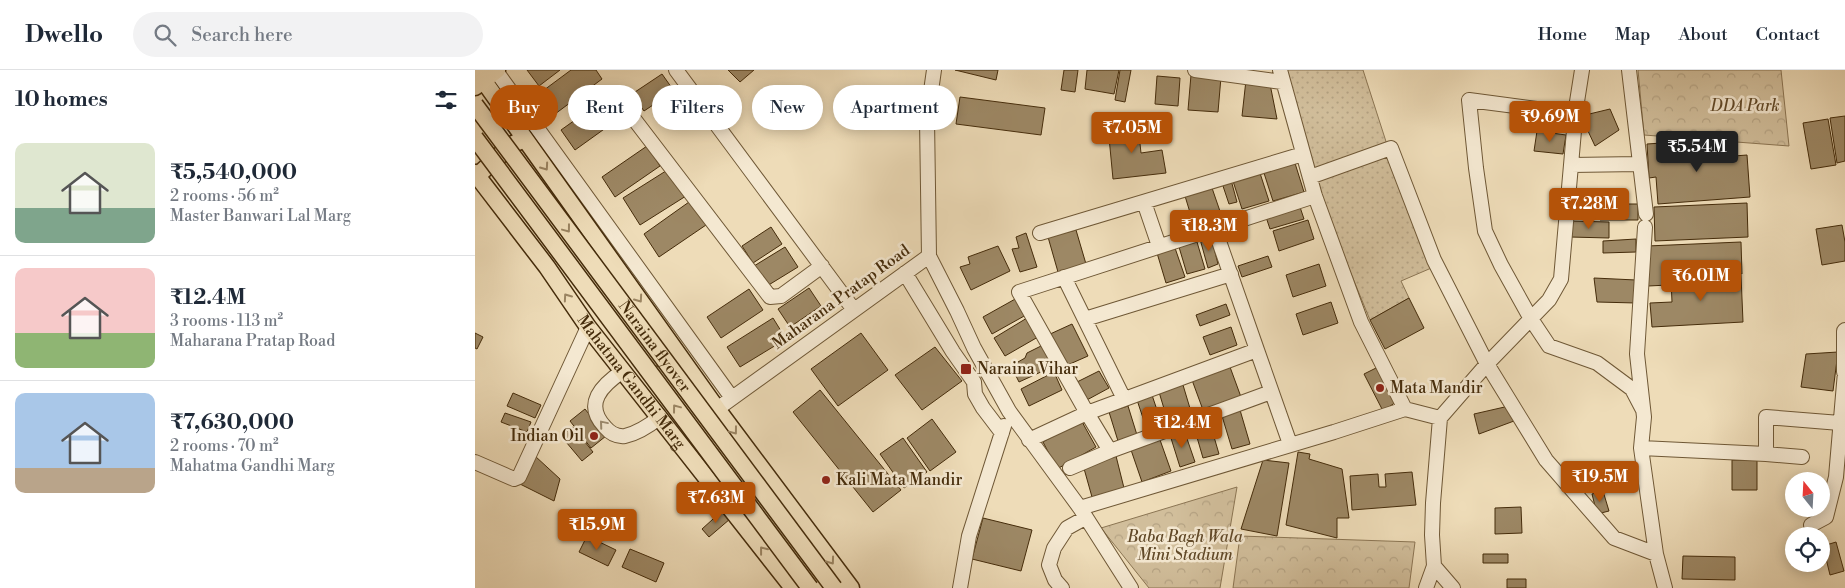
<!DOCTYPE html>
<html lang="en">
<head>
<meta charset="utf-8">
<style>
	:root { --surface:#fff; --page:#f2f2f3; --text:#1f2937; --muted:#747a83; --line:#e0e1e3; --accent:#b45309 }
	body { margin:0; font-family:"Libre Bodoni",serif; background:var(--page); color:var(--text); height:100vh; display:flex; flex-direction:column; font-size:19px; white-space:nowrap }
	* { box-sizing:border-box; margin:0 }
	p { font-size:16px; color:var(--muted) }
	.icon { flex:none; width:28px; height:28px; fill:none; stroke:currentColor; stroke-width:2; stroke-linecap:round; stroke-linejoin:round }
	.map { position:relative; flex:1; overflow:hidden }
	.panel { display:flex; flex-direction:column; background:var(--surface); width:475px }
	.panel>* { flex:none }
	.hud { position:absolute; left:15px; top:15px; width:475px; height:45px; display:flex; gap:10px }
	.needle { width:32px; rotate:342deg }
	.buttons { position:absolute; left:1310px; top:402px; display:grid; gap:10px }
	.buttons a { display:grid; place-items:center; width:45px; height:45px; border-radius:50%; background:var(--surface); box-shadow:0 2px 12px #0003; font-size:25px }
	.price { position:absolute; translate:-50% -42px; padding:0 11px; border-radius:5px; background:var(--accent); color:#fff; font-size:16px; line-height:32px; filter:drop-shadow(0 1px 2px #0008) }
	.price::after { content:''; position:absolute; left:50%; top:30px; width:15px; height:11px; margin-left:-8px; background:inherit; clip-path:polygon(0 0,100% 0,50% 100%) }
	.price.on { background:#222; color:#fff }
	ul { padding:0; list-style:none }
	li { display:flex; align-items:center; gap:15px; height:125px; padding:0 15px }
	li+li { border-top:1px solid var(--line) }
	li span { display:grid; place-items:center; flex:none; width:140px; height:100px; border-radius:10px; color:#555 }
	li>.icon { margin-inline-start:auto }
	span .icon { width:60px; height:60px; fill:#fffc; stroke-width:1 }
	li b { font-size:21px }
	h2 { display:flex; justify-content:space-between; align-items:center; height:60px; padding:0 15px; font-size:21px }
	.chip { padding:0 18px; border-radius:22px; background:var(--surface); box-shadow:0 2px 12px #0003; font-size:18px; line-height:45px }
	.chip.on { background:var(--accent); color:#fff }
	header { display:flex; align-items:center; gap:30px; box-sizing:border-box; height:70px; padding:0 25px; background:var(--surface); border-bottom:1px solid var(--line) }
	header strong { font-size:24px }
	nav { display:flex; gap:28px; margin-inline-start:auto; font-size:18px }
	.search { width:350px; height:45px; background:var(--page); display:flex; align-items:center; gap:12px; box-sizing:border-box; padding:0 18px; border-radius:28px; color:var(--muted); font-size:19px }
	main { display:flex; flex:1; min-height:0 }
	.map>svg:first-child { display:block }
	.grass { fill:url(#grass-dots); stroke:#8b7553 }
	.park { fill:url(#park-crowns); stroke:#8b7553 }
	.building { fill:#9d8865; stroke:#452c0b }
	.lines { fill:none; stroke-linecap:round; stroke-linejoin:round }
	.minor-casing { stroke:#6f5836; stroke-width:16 }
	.major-casing { stroke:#452c0b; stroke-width:19 }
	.minor { stroke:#f4e8d1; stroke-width:14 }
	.major { stroke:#eedcb8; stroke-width:16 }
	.major-bridge-casing { stroke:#452c0b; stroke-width:19; stroke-linecap:butt }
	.major-bridge { stroke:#eedcb8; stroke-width:16 }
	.oneway { stroke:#9a8462 }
	.oneway2 { stroke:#9c8a6e }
	.poi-dot { fill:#8f2418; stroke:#f4e8d1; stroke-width:2 }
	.labels { text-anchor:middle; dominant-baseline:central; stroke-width:5; stroke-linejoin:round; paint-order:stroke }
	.park-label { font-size:16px; font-style:italic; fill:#614928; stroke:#f4e8d1 }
	.street-label { font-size:16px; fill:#452c0b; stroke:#f4e8d1 }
	.poi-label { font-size:16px; fill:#452c0b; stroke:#f4e8d1; text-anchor:start }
</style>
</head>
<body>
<header>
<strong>Dwello</strong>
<div class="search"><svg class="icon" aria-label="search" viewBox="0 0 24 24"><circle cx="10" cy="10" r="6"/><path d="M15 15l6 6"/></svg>Search here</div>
<nav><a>Home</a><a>Map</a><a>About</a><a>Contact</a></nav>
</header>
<main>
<section class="panel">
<h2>10 homes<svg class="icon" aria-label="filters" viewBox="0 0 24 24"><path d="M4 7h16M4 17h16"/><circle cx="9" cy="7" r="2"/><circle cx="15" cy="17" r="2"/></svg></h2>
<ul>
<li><span style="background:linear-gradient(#dfe7d0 65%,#7fa58c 0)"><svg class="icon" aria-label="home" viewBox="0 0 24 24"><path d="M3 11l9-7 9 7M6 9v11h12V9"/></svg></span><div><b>₹5,540,000</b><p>2 rooms · 56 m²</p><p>Master Banwari Lal Marg</p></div></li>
<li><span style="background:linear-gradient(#f6c9c9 65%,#8fb573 0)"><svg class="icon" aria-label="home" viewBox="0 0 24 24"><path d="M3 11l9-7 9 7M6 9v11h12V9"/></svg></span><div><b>₹12.4M</b><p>3 rooms · 113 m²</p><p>Maharana Pratap Road</p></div></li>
<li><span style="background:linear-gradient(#a9c7e8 75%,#b9a48a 0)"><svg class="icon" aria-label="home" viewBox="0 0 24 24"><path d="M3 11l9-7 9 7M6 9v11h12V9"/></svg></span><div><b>₹7,630,000</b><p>2 rooms · 70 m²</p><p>Mahatma Gandhi Marg</p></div></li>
</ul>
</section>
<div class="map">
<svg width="1370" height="518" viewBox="0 0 1370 518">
	<defs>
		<pattern id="grass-dots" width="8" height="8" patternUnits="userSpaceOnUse" patternTransform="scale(1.25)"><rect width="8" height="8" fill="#d1be9b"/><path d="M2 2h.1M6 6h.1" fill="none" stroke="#b5a384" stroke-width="1.8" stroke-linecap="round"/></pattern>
		<pattern id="park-crowns" width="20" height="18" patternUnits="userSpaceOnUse" patternTransform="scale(1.25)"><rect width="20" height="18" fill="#d1be9b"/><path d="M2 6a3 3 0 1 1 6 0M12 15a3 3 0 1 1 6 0" fill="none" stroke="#b5a384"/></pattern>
	</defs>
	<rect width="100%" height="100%" fill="#eedcb8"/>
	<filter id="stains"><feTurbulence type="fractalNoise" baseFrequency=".004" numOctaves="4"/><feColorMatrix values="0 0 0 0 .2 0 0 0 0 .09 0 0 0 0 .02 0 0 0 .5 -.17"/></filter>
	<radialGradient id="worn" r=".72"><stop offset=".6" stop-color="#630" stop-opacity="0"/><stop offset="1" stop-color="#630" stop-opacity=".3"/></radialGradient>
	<path class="grass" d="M808,0h80l27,84 53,109 -42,18 8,17 -39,22 -52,-127z"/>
	<path class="park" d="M1163,0h143l8,76 -145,-11z
		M762,417l-17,101h-71l-48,-60z
		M765,466l175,6 -6,46h-176z"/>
	<path class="building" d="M52,0h33l-21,16z
		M96,0h25l6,9 -47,35 -15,-21z
		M253,0h26l-14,12z
		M480,0h43l-2,10z
		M589,0h14l-3,22 -14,-2z
		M612,0h32l-5,24 -29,-5z
		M645,0h11l-6,32 -10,-2z
		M187,4l12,17 -30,20 -12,-17z
		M716,5l30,2 -3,35 -30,-2z
		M682,6l23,2 -2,28 -23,-2z
		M771,10l24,4 7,35 -35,-3z
		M485,27l85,11 -4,27 -85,-11z
		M131,28l15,19 -46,33 -14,-20z
		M1135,39l9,21 -24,16 -14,-30z
		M1370,46v45l-8,2 -7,-45z
		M1353,49l8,46 -25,4 -8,-46z
		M663,55l3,28 21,-3 4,23 -53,6 -5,-52z
		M1062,61l29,4 -3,19 -29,-3z
		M1216,71l1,10 41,-3 1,8 13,-1 3,42 -92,7 -2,-27 -7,1 -2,-34z
		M172,76l13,20 -45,31 -13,-20z
		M819,90l10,32 -31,9 -10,-31z
		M194,99l17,27 -46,29 -17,-27z
		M784,100l10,31 -27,8 -10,-31z
		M756,110l6,22 -8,2 -7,-21z
		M737,118l11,32 -28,9 -10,-33z
		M214,132l17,23 -47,32 -15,-23z
		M1272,133l1,34 -93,4 -1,-34z
		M824,134l5,15 -34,10 -5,-15z
		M1125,134h38v16h-38z
		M833,150l6,19 -35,12 -6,-20z
		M1095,151l39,1v16l-39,-1z
		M1367,155l3,17v19l-23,4 -6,-36z
		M296,157l11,17 -29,19 -11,-17z
		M601,160l10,34 -28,8 -10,-35z
		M551,163l11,34 -17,5 -8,-23 7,-1 -3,-11z
		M736,166l7,28 -10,4 -8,-29z
		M1161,169v13l-33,1v-12z
		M722,172l8,27 -18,5 -8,-27z
		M1266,172l1,32 -74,3 1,8 -21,1 -1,-40z
		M523,176l12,25 -39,19 -11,-23 10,-3 -2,-7z
		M310,177l13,20 -31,19 -13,-20z
		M700,178l10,29 -19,6 -9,-30z
		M793,186l4,11 -30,10 -4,-11z
		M844,194l7,22 -33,11 -7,-22z
		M1266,205l2,47 -91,5 -2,-24 22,-1 -1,-23z
		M1119,208l42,2v23l-39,-1z
		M334,218l12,18 -31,21 -12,-18z
		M274,219l14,21 -42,28 -14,-21z
		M542,228l9,17 -34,19 -9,-17z
		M934,228l15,30 -39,21 -15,-29z
		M856,232l7,21 -35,12 -7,-21z
		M751,234l4,11 -30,11 -4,-11z
		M298,248l13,21 -46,28 -13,-20z
		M552,248l11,19 -33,19 -11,-18z
		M597,254l16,32 -25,11 -15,-32z
		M756,257l6,18 -27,10 -7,-18z
		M0,263l8,4 -6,12 -2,-1z
		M386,263l27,37 -50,36 -27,-37z
		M570,274l9,22 -35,16 -8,-16 14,-8 2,-5z
		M460,277l27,34 -40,29 -27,-35z
		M1363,282l-5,39 -32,-4 5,-33z
		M755,297l11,30 -38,13 -11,-30z
		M903,297l18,35 -13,9 -19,-37z
		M624,301l10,17 -24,13 -10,-18z
		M579,302l8,18 -33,16 -8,-17z
		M708,315l9,30 -24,7 -9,-30z
		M345,320l81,100 -28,22 -80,-100z
		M38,323l28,12 -6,13 -28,-12z
		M677,325l10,30 -15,5 -10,-30z
		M653,336l9,29 -19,6 -9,-29z
		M1034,336l5,15 -35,13 -5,-20z
		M110,339l21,27 -15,12 -21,-27z
		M765,340l10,34 -18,5 -10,-33z
		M30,343l26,9 -4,10 -26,-10z
		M457,349l24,33 -26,19 -23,-33z
		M606,350l15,27 -39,22 -14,-27z
		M735,353l9,31 -16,4 -9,-31z
		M98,357l20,25 -11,9 -21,-25z
		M709,360l11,32 -15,5 -10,-32z
		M684,367l12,34 -29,11 -12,-35z
		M428,368l24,34 -23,16 -24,-34z
		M823,382l12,2 -1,5 33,10 7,49h-12v20l-51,-13z
		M60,386l25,23 -6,22 -34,-17z
		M641,386l8,32 -32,9 -9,-32z
		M788,390l26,3 -12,73 -36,-7z
		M1257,390h25v30h-25z
		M937,402l4,33 -64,5 -2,-34 28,-2 1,13h7l-1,-13z
		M1128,421l6,20 -12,3 -5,-20z
		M1046,437l1,26 -27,1v-26z
		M248,440l7,9 -21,18 -7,-8z
		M508,448l49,12 -11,41 -49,-12z
		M112,466l29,14 -8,16 -29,-14z
		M1361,472l8,29 -14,4 -7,-29z
		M155,479l34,14 -8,19 -34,-15z
		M1008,484h25v9h-25z
		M1208,486l52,1v23l-53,-1z
		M1032,509h19v9h-19z"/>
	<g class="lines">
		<defs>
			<path id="minor" d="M201,0l178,240
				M720,0l87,12
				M805,0l35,126 46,126 44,87
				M1154,0l17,144
				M21,1l236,327
				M146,32l149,195 11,-1 41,-30
				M1100,44l-106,-14 7,68 9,63 16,34 30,54 18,27 48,17 35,26 11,21
				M1096,95l68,-1
				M835,107l81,-29 43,112 53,104 59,96 68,78 42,16
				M669,132l15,44
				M739,157l43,123 -170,63 -68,-121 296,-96
				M1170,157l-8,127 7,63 -3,31 15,106 9,34
				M565,163l263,-79
				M454,186l-2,-137 7,-49
				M430,203l48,79 21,30 1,12 8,14 19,25
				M589,207l60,122
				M610,249l146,-45
				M782,280l33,94
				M148,301c-21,14 -40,33 -18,56 5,6 11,10 20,9 13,-3 25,-11 35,-19
				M1369,302v-41l1,-1
				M242,339l212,-153 28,55 17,37 35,63 71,97 254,-76 71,-23 35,9
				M554,370l58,-27 23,38
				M1166,378l125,6v-37l74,6
				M1291,384l36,3
				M0,392l39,17 5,-2 69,-150
				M595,398l40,-17 161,-59
				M605,438l51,80
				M1336,455l15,-8 10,-40 9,-105
				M959,496l19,22
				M485,518l9,-52 35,-110
				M587,518l-7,-8 -6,-15 5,-17 13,-20 18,-10
				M951,518l8,-22 -2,-31 1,-32 7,-85 47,-54 62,-64 12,-21 15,-171 6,-38"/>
			<g id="major">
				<path d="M1,0l241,339 134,179"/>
				<path d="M0,17l22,-17"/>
				<path id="s1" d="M0,103l72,94 41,60 205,261"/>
				<path d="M2,106l34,-31 9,-4"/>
			</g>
		</defs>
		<use href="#minor" class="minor-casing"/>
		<use href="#major" class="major-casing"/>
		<use href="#minor" class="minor"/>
		<use href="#major" class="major"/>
		<defs>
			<g id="major-bridge">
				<path id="s2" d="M0,35l359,483"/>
				<path d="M0,68l335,450"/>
			</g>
		</defs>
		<use href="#major-bridge" class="major-bridge-casing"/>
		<use href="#major-bridge" class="major-bridge"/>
	</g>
	<defs><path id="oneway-chevron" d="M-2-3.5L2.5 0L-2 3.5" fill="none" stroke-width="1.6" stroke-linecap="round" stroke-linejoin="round" transform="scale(1.25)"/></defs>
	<g class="oneway">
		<use href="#oneway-chevron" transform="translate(70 97) rotate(55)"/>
		<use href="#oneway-chevron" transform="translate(92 159) rotate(53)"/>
		<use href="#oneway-chevron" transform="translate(92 227) rotate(-125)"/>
		<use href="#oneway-chevron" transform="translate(164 229) rotate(55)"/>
		<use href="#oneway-chevron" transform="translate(201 338) rotate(-127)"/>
		<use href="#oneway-chevron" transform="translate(259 361) rotate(53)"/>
		<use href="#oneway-chevron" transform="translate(288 480) rotate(-128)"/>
		<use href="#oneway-chevron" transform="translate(356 491) rotate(54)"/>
	</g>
	<use class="oneway2" href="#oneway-chevron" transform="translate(128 354) rotate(-130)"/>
	<g class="poi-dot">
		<rect x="485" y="293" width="12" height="12" rx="2.5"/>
		<circle cx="905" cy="318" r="5"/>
		<circle cx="119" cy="366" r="5"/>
		<circle cx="351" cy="410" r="5"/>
	</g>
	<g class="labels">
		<g class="park-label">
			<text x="1270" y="36">DDA Park</text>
			<text x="710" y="467">Baba Bagh Wala<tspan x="710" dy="18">Mini Stadium</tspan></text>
		</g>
		<g class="street-label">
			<text transform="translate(366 227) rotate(-36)">Maharana Pratap Road</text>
			<text stroke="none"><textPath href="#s2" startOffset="301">Naraina flyover</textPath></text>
			<text stroke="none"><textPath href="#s1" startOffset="261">Mahatma Gandhi Marg</textPath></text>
		</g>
		<g class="poi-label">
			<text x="502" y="299">Naraina Vihar</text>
			<text x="915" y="318">Mata Mandir</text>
			<text x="109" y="366" text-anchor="end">Indian Oil</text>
			<text x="361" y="410">Kali Mata Mandir</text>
		</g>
	</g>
	<rect width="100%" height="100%" filter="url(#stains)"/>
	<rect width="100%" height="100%" fill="url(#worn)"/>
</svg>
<div class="buttons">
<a><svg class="needle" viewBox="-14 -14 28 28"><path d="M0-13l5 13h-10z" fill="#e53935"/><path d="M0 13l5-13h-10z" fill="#747a83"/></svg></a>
<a><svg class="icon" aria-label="locate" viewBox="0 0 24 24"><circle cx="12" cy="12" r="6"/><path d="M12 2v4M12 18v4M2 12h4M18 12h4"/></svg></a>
</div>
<b class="price" style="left:1075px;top:73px">₹9.69M</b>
<b class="price" style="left:657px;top:84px">₹7.05M</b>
<b class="price on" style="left:1222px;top:103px">₹5.54M</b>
<b class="price" style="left:1114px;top:160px">₹7.28M</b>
<b class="price" style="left:734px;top:182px">₹18.3M</b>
<b class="price" style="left:1226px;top:232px">₹6.01M</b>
<b class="price" style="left:707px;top:379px">₹12.4M</b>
<b class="price" style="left:1125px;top:433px">₹19.5M</b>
<b class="price" style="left:241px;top:454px">₹7.63M</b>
<b class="price" style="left:122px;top:481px">₹15.9M</b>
<div class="hud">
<a class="chip on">Buy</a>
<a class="chip">Rent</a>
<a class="chip">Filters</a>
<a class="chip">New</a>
<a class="chip">Apartment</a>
</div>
</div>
</main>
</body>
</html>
